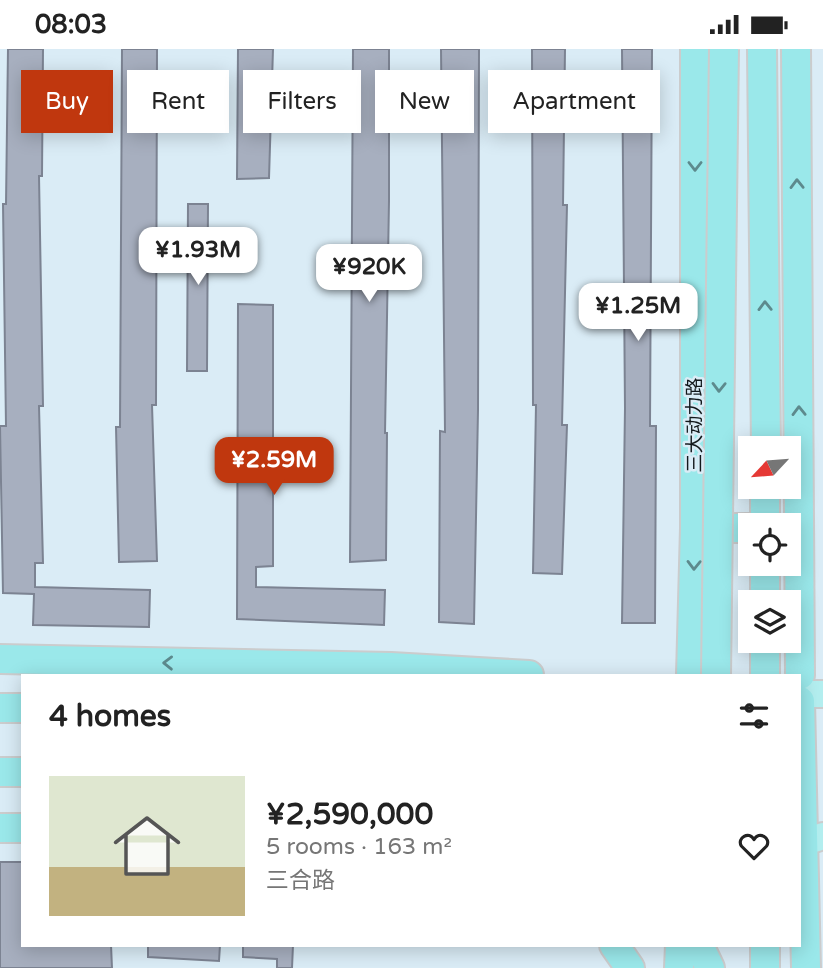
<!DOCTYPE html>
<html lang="en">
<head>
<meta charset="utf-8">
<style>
	:root { --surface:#fff; --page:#f2f2f2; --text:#222; --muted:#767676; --accent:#c0370e }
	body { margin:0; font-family:"Varela Round","Noto Sans SC",sans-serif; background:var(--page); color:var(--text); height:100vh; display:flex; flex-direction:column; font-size:26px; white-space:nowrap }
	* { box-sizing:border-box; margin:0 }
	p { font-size:23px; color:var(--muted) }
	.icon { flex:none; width:38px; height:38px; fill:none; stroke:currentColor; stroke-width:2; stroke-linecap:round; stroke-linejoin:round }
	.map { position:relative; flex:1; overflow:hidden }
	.sheet { position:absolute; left:21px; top:625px; width:780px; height:273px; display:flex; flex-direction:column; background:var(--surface); border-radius:0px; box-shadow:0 4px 18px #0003 }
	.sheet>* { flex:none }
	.hud { position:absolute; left:21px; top:21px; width:782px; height:63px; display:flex; gap:14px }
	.needle { width:46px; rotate:244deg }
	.buttons { position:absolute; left:738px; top:387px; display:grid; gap:14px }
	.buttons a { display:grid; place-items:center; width:63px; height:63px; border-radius:0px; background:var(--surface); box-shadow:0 4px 18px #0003; font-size:35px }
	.price { position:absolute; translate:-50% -60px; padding:0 16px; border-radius:14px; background:#fff; color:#222; font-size:23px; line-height:46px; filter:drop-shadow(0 2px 4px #0008) }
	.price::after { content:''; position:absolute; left:50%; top:42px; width:21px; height:16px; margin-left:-10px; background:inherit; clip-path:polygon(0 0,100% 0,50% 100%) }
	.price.current { background:var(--accent); color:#fff }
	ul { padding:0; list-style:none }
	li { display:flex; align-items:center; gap:21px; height:175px; padding:0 28px }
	li span { display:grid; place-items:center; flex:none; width:196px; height:140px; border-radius:0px; color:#555 }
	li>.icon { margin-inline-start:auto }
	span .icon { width:84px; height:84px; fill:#fffc; stroke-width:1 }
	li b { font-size:30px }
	h2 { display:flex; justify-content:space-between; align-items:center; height:84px; padding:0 28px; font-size:30px }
	.chip { padding:0 24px; border-radius:0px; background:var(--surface); box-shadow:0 4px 18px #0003; font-size:24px; line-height:63px }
	.chip.current { background:var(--accent); color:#fff }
	.status { display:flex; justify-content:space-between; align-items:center; height:49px; padding:0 35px; background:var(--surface); direction:ltr }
	.status svg { height:19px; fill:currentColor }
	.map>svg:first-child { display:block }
	.building { fill:#a7afbf; stroke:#7c8392; stroke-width:2 }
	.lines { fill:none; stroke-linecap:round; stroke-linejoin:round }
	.primary-casing { stroke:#cbcccd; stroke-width:30 }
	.trunk-casing { stroke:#cbcccd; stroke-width:32 }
	.primary { stroke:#b3eeef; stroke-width:26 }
	.trunk { stroke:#9ae8ea; stroke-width:28 }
	.trunk-bridge-casing { stroke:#cbcccd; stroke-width:32; stroke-linecap:butt }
	.trunk-bridge { stroke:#9ae8ea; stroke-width:28 }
	.oneway { stroke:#5d8a8d }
	.labels { text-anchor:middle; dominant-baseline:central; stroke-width:5; stroke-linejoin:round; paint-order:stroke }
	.street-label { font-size:19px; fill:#12181b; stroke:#daecf6 }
</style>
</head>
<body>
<div class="status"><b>08:03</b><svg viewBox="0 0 49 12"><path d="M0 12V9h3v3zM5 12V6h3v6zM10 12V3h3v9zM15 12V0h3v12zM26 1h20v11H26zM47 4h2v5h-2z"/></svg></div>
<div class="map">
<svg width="823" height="919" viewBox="0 0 823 919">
	<rect width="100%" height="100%" fill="#daecf6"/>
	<path class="building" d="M8,0h35l-1,127h-3l4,230h-4l4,157h-8v24l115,3 -1,37 -116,-2 1,-31 -31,-1 -3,-167h6l-3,-222h3z
		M122,0h35l-1,356h-4l5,156 -38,1 -3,-135h4z
		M238,0h35l-4,129 -32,1z
		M353,0h36v152l-4,232h2l-1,127 -36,2z
		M441,0h38l-1,361 -4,214 -35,-2 1,-191 5,1z
		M532,0h33l-2,156h4l-5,220h5l-5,149 -29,-1 3,-168h-3z
		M622,0h30l-2,377h6l-1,197h-33l3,-215z
		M188,155h20l-1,167h-20z
		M238,255l35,1v261l-17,1v20l129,3 -1,35 -147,-6z
		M0,813h23v83h88l1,23h-112z
		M148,896h72l-1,16 -71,-4z
		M243,896h50l-1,23h-15v-9l-34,-2z"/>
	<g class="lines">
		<defs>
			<path id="primary" d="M800,645h23
				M805,793l18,-6"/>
			<path id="trunk" d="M762,0l4,399
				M796,0l4,626
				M765,476v-38
				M695,479h56
				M765,553v-39
				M0,610l391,8 138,8
				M691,626l4,-147v-479
				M765,626v-34
				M800,652l6,267
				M0,659h23
				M0,723h23
				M0,779h23
				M614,896l16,23
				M699,896l11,23
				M679,919l1,-23
				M765,919v-23"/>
		</defs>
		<use href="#primary" class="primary-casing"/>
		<use href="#trunk" class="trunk-casing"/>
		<use href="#primary" class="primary"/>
		<use href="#trunk" class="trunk"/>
		<defs>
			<path id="trunk-bridge" d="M716,626l8,-626"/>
		</defs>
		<use href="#trunk-bridge" class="trunk-bridge-casing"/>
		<use href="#trunk-bridge" class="trunk-bridge"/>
	</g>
	<defs><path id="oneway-chevron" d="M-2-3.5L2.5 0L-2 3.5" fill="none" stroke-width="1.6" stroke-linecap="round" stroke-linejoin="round" transform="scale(1.75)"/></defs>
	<g class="oneway">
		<use href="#oneway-chevron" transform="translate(695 117) rotate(90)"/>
		<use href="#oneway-chevron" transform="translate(797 135) rotate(-91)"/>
		<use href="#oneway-chevron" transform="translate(765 257) rotate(-91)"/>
		<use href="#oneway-chevron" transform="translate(719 338) rotate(91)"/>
		<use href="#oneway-chevron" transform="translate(799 362) rotate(-91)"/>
		<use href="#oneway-chevron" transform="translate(694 516) rotate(91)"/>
		<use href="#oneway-chevron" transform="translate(168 614) rotate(-179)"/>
	</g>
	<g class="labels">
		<g class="street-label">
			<text transform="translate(695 376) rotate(-90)">三大动力路</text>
		</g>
	</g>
</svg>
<div class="buttons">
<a><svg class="needle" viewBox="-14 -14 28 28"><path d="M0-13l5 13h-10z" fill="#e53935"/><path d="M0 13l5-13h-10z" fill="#767676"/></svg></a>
<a><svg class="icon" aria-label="locate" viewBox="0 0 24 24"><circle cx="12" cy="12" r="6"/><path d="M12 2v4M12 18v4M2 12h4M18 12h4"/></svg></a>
<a><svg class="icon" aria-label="layers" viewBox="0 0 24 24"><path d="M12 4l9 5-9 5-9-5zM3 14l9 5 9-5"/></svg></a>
</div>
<b class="price" style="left:198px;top:238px">¥1.93M</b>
<b class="price" style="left:369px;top:255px">¥920K</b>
<b class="price" style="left:638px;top:294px">¥1.25M</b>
<b class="price current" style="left:274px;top:448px">¥2.59M</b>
<div class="hud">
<a class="chip current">Buy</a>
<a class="chip">Rent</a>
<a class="chip">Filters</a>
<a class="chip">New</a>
<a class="chip">Apartment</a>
</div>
<section class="sheet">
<h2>4 homes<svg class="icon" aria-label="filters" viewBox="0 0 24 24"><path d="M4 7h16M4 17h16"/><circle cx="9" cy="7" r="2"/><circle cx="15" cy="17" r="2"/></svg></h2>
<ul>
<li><span style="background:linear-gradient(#dfe7d0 65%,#c2b280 0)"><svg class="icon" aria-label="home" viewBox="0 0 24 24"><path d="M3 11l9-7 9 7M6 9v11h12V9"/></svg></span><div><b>¥2,590,000</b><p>5 rooms · 163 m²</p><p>三合路</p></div><svg class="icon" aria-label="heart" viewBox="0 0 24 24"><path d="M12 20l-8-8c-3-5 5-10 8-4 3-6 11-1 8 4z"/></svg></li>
</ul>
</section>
</div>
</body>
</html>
